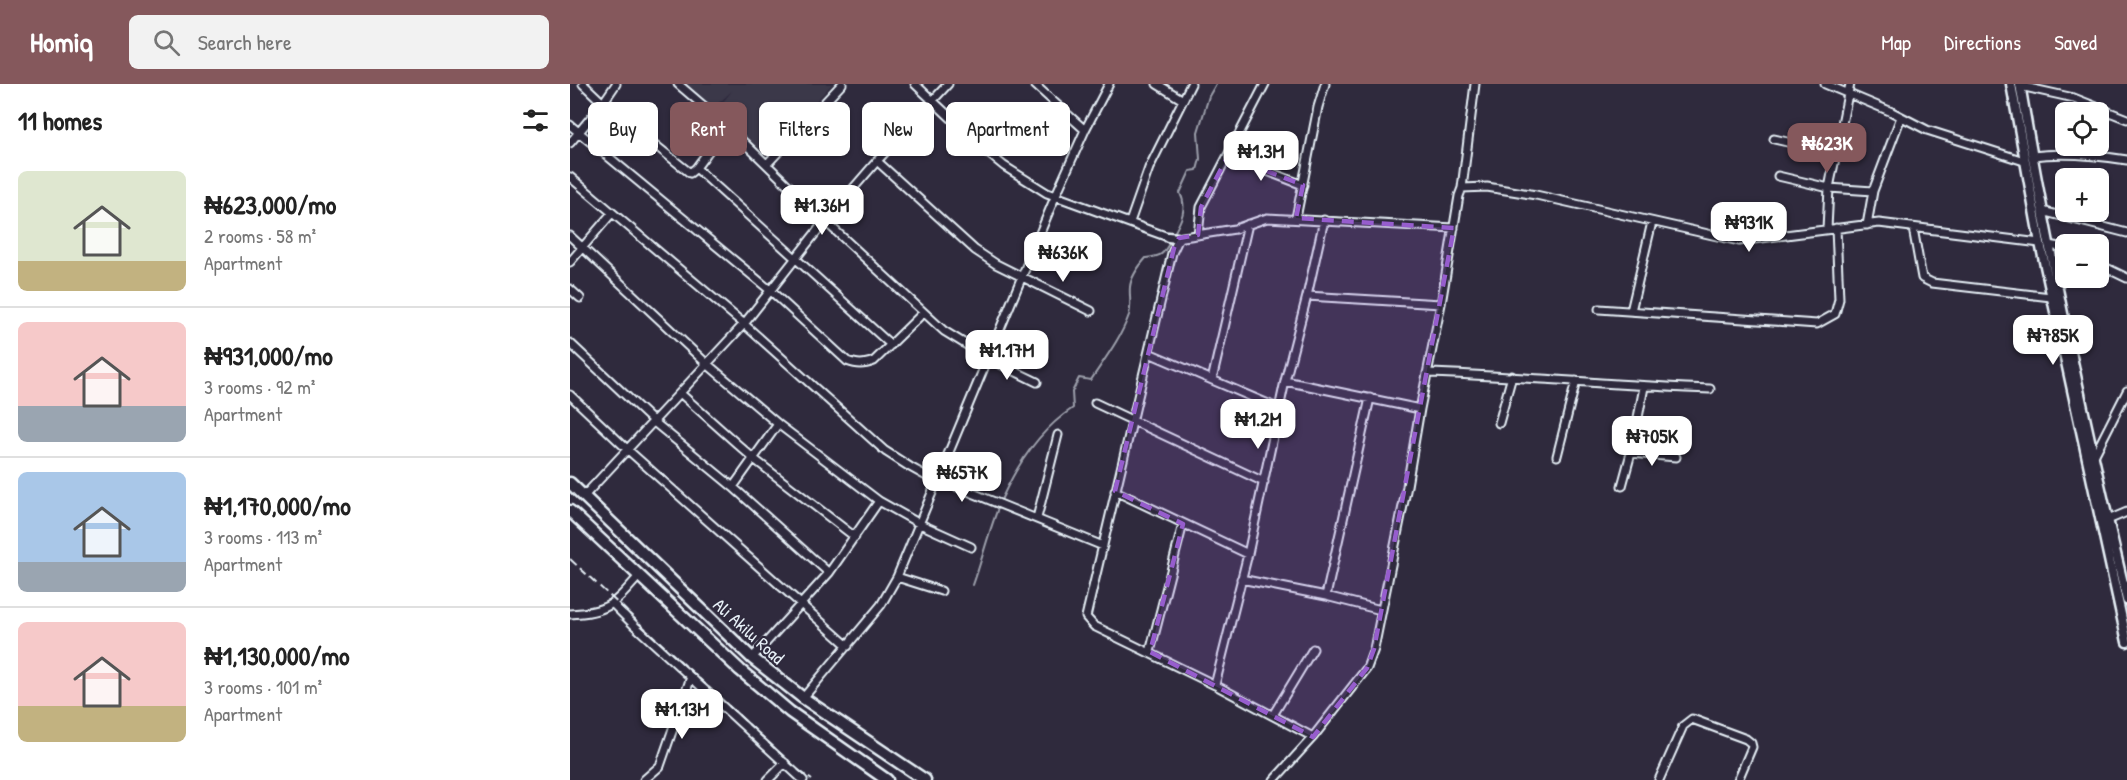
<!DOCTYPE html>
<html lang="en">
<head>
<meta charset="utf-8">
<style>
	:root { --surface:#fff; --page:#f2f2f2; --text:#222; --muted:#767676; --line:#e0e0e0; --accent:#85585c }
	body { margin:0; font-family:"Patrick Hand",sans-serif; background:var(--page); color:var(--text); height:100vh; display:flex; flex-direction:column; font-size:22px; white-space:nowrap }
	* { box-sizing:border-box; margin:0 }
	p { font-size:20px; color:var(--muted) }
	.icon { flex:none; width:33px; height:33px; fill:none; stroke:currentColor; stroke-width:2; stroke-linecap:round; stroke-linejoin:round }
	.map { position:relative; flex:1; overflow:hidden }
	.sheet { display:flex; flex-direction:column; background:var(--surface); width:570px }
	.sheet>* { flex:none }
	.hud { position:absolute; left:18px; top:18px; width:570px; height:54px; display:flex; gap:12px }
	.controls { position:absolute; left:1485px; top:18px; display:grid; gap:12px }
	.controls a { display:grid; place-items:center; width:54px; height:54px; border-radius:9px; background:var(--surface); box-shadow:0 2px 4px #0004; font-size:30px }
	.price { position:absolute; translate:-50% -51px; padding:0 14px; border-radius:12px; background:#fff; color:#222; font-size:20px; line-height:39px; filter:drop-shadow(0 2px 3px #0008) }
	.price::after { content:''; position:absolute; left:50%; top:36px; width:18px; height:14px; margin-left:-9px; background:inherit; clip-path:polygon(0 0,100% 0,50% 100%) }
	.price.selected { background:var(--accent); color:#fff }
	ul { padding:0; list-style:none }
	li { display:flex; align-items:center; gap:18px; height:150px; padding:0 18px }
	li+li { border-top:2px solid var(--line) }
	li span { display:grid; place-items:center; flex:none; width:168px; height:120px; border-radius:9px; color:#555 }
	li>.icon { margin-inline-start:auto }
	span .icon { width:72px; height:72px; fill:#fffc; stroke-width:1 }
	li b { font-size:26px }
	h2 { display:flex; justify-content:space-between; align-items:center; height:72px; padding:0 18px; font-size:26px }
	.tag { padding:0 21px; border-radius:9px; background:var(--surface); box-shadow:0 2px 4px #0004; font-size:21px; line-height:54px }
	.tag.selected { background:var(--accent); color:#fff }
	header { display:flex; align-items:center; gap:36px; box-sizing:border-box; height:84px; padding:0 30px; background:var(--accent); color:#fff }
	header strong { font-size:28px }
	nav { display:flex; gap:33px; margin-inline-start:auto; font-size:21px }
	.search { width:420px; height:54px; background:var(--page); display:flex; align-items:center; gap:15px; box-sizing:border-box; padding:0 21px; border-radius:9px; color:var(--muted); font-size:22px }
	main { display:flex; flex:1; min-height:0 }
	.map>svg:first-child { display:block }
	.built { fill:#3b3749 }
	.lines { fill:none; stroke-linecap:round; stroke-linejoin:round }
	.stream { stroke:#9c9fab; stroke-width:2 }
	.minor-casing { stroke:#e8f1f8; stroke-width:11 }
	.tertiary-casing { stroke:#e8f1f8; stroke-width:13 }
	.primary-casing { stroke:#e8f1f8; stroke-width:15 }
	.minor { stroke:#2f2a3d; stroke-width:7 }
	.tertiary { stroke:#2f2a3d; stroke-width:8 }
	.primary { stroke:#2f2a3d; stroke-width:10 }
	.rail { stroke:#e8f1f8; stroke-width:2; stroke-dasharray:9 4.5; stroke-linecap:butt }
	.marked { fill:#965dcd; fill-opacity:0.2; stroke:#965dcd; stroke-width:4.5; stroke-dasharray:12 8; stroke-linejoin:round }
	.labels { text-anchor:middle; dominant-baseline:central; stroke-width:4.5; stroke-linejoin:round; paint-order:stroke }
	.street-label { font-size:18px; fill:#e8f1f8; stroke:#2f2a3d }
</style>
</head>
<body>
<header>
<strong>Homiq</strong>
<div class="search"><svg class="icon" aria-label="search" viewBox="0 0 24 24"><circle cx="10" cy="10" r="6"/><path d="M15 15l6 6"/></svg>Search here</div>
<nav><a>Map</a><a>Directions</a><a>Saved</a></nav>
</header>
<main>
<section class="sheet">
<h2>11 homes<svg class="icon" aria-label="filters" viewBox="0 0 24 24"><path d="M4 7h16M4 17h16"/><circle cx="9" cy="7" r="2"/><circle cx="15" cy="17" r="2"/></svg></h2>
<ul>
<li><span style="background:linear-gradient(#dfe7d0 75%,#c2b280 0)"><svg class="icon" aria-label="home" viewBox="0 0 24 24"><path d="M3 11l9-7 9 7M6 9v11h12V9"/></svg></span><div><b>₦623,000/mo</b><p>2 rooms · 58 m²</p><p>Apartment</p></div></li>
<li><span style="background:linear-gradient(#f6c9c9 70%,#9aa5b1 0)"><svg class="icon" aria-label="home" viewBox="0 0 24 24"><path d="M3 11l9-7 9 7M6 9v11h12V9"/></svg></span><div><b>₦931,000/mo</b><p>3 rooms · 92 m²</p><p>Apartment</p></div></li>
<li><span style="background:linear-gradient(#a9c7e8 75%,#9aa5b1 0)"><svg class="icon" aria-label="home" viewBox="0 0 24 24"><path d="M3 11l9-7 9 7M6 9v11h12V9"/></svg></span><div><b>₦1,170,000/mo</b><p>3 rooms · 113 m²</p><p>Apartment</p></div></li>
<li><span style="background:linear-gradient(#f6c9c9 70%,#c2b280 0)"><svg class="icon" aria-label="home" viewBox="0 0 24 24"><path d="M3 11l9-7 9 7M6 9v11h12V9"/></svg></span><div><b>₦1,130,000/mo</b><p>3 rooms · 101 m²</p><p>Apartment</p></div></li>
</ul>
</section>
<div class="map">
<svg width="1557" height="696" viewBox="0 0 1557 696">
	<rect width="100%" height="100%" fill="#2f2a3d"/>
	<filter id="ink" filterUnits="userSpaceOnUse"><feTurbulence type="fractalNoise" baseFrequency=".0167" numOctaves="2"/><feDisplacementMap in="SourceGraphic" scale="12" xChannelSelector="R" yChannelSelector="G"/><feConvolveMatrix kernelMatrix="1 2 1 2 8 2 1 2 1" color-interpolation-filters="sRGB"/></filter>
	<g filter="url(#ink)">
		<path class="built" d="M115,0h147l-69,74 -49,-45 18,-22 -20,18z"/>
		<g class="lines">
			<path class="stream" d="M603,151c8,-14 15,-27 7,-42l10,-22 7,-1 3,-11 -2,-27 11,-36 7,-12
				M403,501c10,-28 17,-59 29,-87 16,-35 39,-69 71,-90l-1,-16 7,-14 12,2c13,-20 30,-42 38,-65 3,-10 0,-19 1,-28 1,-11 9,-21 16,-29 16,-2 17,-3 25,-18"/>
			<defs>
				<path id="minor" d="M13,0l20,19 87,70 6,-5
					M108,0l49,42 98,95 119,110 44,27 49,24
					M345,0l73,69 16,13 43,27 121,44
					M464,0l51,46
					M587,0l26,16
					M1255,0l67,28 35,18 97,31
					M1450,2l54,12 53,21
					M0,41l201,166 76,70c11,4 16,4 27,0l49,-48
					M157,42l-31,42 195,177
					M1204,55l62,14
					M0,59l33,-40 13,-19
					M658,72l75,29
					M1462,72c31,-4 64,-1 95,4
					M307,77l98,89 21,14 95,47
					M197,80l75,-80
					M1208,92l51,12 44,3
					M0,93l174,147 141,127 25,16 27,15
					M892,104l25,-1 49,8 203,46 140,-18 161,20
					M1472,127l85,22
					M726,134l22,-111 7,-23
					M560,138l19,-54 42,-84
					M1297,141l6,-34 28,-74
					M1343,144l9,50 10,5 119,14
					M1257,145l2,-41 21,-104
					M628,151l3,-28 64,-123
					M0,152l136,127 72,61 101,77 41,23 51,23
					M607,154l58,-9 32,-11 187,10
					M609,154l-7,15 -86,364 8,9 121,59 98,52
					M1479,161l17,3
					M0,178l42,-49
					M1528,180l29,14
					M0,205l10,9
					M737,212l134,8
					M1029,225l218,15 18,-10 4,-15 -3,-71
					M1061,227l21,-89
					M0,259l84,79 79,65 96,86
					M579,269l131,56
					M857,289c94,3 188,12 283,16
					M642,296l36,-156
					M715,297l135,28
					M110,309l74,66 101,78
					M0,311l58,55 220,196
					M525,319l169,79
					M929,339l13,-47
					M1061,369l45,4
					M987,372l19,-75
					M1524,372l33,-65
					M368,395l165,67
					M1052,402l9,-33 13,-66
					M163,403l45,-63
					M545,407l133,63
					M14,412l160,-172 81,-103 52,-60 71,-77
					M467,434l21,-83
					M1538,436l19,-8
					M327,493l44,14
					M671,495l85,17 55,14
					M756,512l44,-198
					M43,520l22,22 168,154
					M0,530c39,-2 44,-10 69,-38
					M580,568l33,-128
					M182,574l77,-85 50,-72
					M645,601l33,-131 37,-173 22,-85 17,-76
					M233,614l78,-93 16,-28 158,-380 30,-67 24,-46
					M703,631l40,-66
					M74,696l16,-14 31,-89
					M198,696l17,-17
					M704,696l39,-43 54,-69 7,-19 33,-163 13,-77 21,-105 18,-108 3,-8 13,-104
					M1089,696l24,-54 9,-7 54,20 5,4 1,4 -14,33"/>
				<path id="tertiary" d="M1441,0l29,159 87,399
					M1450,0c29,173 66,345 107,516
					M598,153l9,1"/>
				<path id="primary" d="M0,399l182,175 51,40 122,82
					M0,427l170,159 50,42 97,68"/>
			</defs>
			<use href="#minor" class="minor-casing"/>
			<use href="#tertiary" class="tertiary-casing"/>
			<use href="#primary" class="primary-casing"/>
			<use href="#minor" class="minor"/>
			<use href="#tertiary" class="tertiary"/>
			<use href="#primary" class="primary"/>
			<path class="rail" d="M0,475l227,210 15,11"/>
		</g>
	</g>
	<path class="marked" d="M658,72l75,29 -7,33 158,10 -80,421 -7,19 -54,69 -163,-85 33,-128 -68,-33 59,-243 5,-10 19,-3 3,-28z"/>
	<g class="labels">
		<g class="street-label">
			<text transform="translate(179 547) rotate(42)">Ali Akilu Road</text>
		</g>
	</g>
</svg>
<div class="controls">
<a><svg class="icon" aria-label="locate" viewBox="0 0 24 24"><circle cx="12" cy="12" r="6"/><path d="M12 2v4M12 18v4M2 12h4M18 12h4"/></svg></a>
<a>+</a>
<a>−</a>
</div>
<b class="price selected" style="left:1257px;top:90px">₦623K</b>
<b class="price" style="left:691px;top:98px">₦1.3M</b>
<b class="price" style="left:252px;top:152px">₦1.36M</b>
<b class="price" style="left:1179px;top:169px">₦931K</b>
<b class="price" style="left:493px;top:199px">₦636K</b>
<b class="price" style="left:1483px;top:282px">₦785K</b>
<b class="price" style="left:437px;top:297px">₦1.17M</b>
<b class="price" style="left:688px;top:366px">₦1.2M</b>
<b class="price" style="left:1082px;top:383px">₦705K</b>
<b class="price" style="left:392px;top:419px">₦657K</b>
<b class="price" style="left:112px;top:656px">₦1.13M</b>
<div class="hud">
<a class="tag">Buy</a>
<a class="tag selected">Rent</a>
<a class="tag">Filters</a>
<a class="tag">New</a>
<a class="tag">Apartment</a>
</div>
</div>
</main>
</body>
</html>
